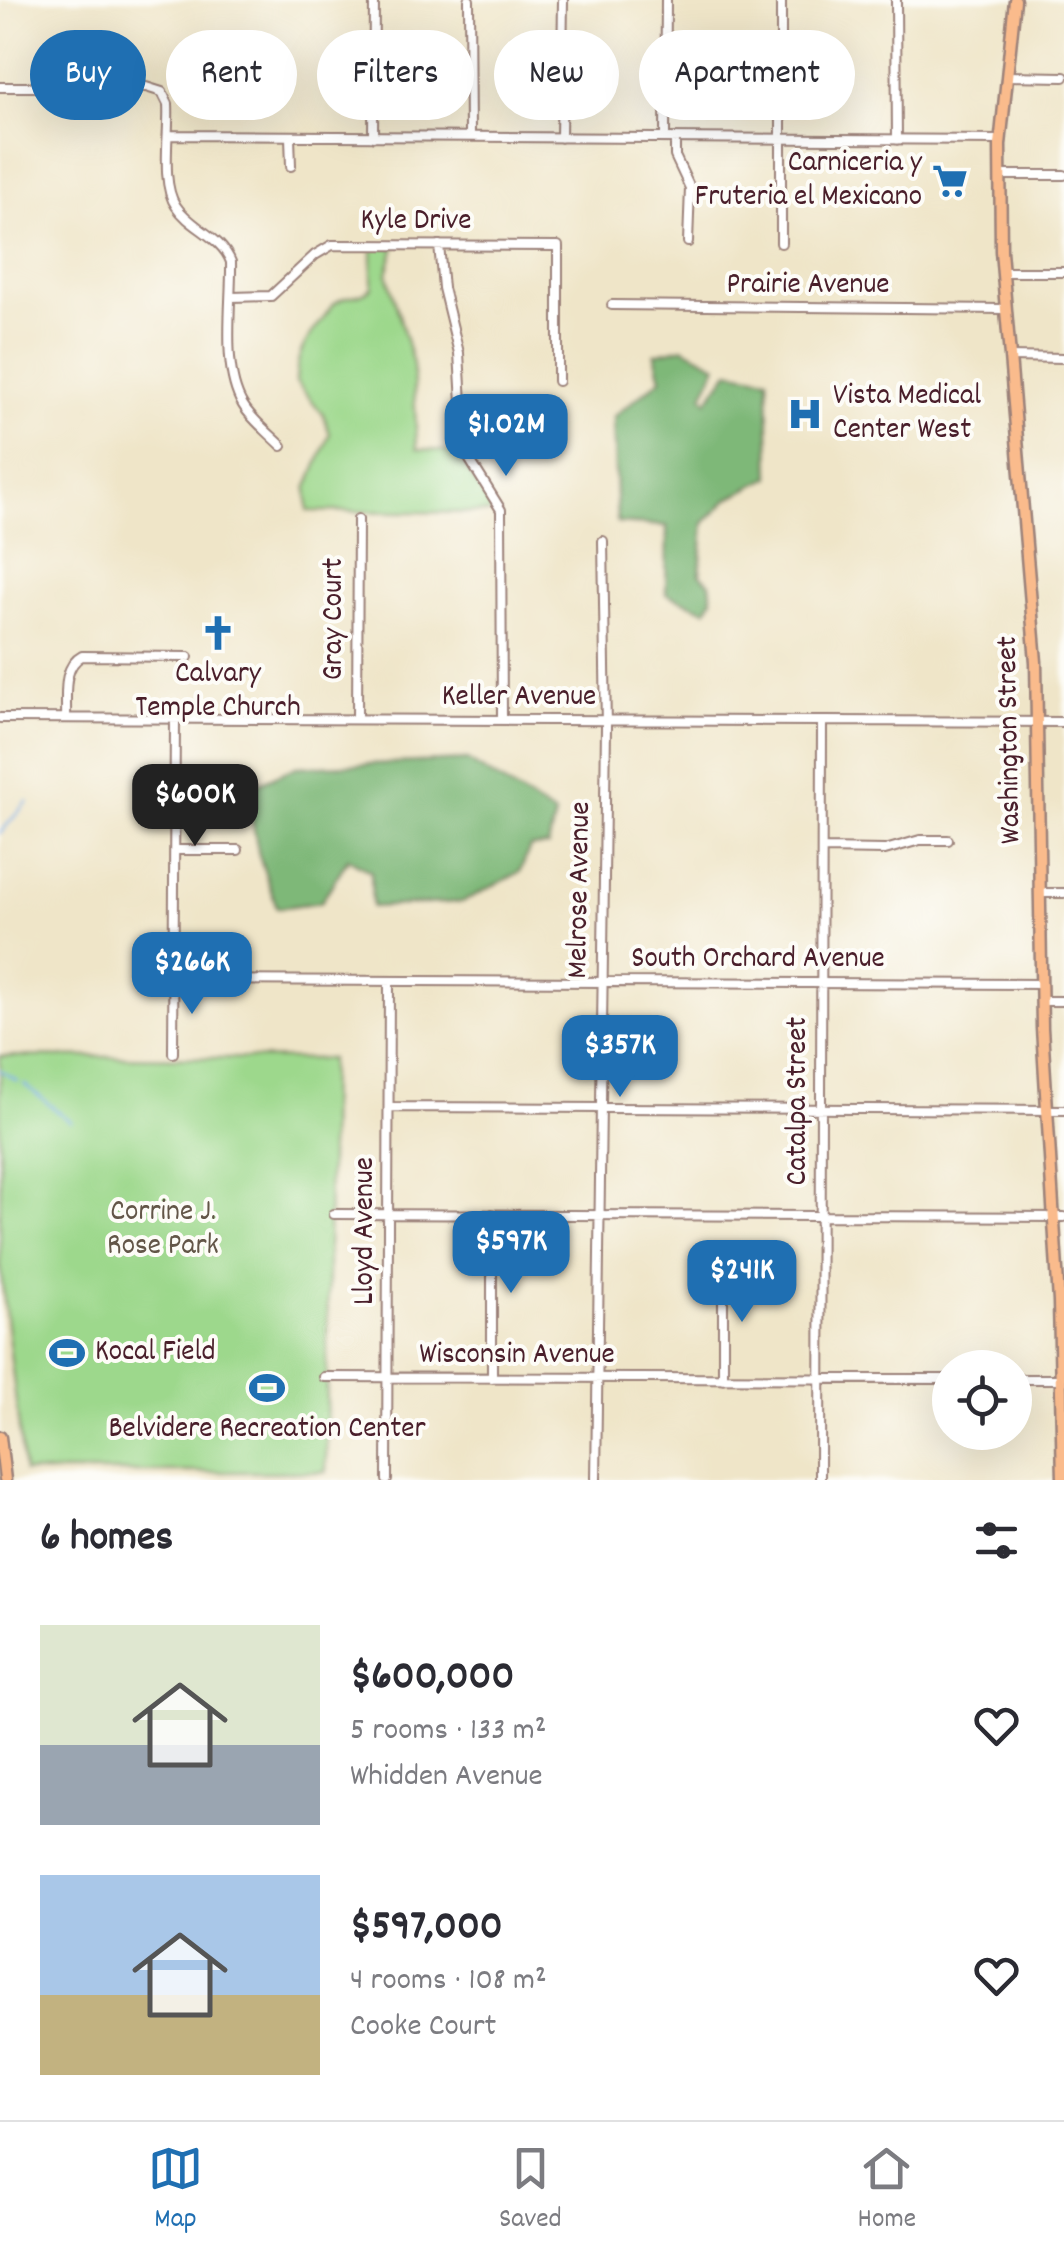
<!DOCTYPE html>
<html lang="en">
<head>
<meta charset="utf-8">
<style>
	:root { --surface:#fff; --page:#f7f7f7; --text:#2b2b33; --muted:#7c7c81; --line:#e1e1e2; --accent:#1f6fb2 }
	body { margin:0; font-family:Dekko,sans-serif; background:var(--page); color:var(--text); height:100vh; display:flex; flex-direction:column; font-size:38px; white-space:nowrap }
	* { box-sizing:border-box; margin:0 }
	p { font-size:32px; color:var(--muted) }
	.icon { flex:none; width:55px; height:55px; fill:none; stroke:currentColor; stroke-width:2; stroke-linecap:round; stroke-linejoin:round }
	.map { position:relative; height:1480px; overflow:hidden }
	.panel { display:flex; flex-direction:column; background:var(--surface); flex:1 }
	.panel>* { flex:none }
	.banner { position:absolute; left:30px; top:30px; width:1005px; height:90px; display:flex; gap:20px }
	.tools { position:absolute; left:932px; top:1350px; display:grid; gap:20px }
	.tools a { display:grid; place-items:center; width:100px; height:100px; border-radius:50%; background:var(--surface); box-shadow:0 10px 40px #0002; font-size:50px }
	.price { position:absolute; translate:-50% -85px; padding:0 22px; border-radius:20px; background:var(--accent); color:#fff; font-size:32px; line-height:65px; filter:drop-shadow(0 2px 5px #0008) }
	.price::after { content:''; position:absolute; left:50%; top:60px; width:30px; height:22px; margin-left:-15px; background:inherit; clip-path:polygon(0 0,100% 0,50% 100%) }
	.price.on { background:#222; color:#fff }
	ul { padding:0; list-style:none }
	li { display:flex; align-items:center; gap:30px; height:250px; padding:0 40px }
	li span { display:grid; place-items:center; flex:none; width:280px; height:200px; border-radius:0px; color:#555 }
	li>.icon { margin-inline-start:auto }
	span .icon { width:120px; height:120px; fill:#fffc; stroke-width:1 }
	li b { font-size:42px }
	h2 { display:flex; justify-content:space-between; align-items:center; height:120px; padding:0 40px; font-size:42px }
	.pill { padding:0 35px; border-radius:45px; background:var(--surface); box-shadow:0 10px 40px #0002; font-size:35px; line-height:90px }
	.pill.on { background:var(--accent); color:#fff }
	.menu { display:flex; justify-content:space-around; align-items:center; height:140px; border-top:2px solid var(--line); background:var(--surface); font-size:28px; color:var(--muted) }
	.menu a { display:grid; justify-items:center; gap:5px }
	.menu .on { color:var(--accent) }
	.map>svg:first-child { display:block }
	.green { fill:#9dd88c; stroke:#747c5c; stroke-width:2.5 }
	.forest { fill:#7eb878; stroke:#646c52; stroke-width:2.5 }
	.lines { fill:none; stroke-linecap:round; stroke-linejoin:round }
	.stream { stroke:#78ade6; stroke-width:2.5 }
	.minor-casing { stroke:#9c827a; stroke-width:12 }
	.major-casing { stroke:#9c827a; stroke-width:15 }
	.minor { stroke:#fff; stroke-width:8 }
	.major { stroke:#fabb8c; stroke-width:10 }
	.labels { text-anchor:middle; dominant-baseline:central; stroke-width:8; stroke-linejoin:round; paint-order:stroke }
	.poi-label { font-size:30px; fill:#4a1f2b; stroke:#fdfcf7; text-anchor:start }
	.street-label { font-size:30px; fill:#4a1f2b; stroke:#fdfcf7 }
	.park-label { font-size:30px; fill:#635648; stroke:#fdfcf7 }
</style>
</head>
<body>
<div class="map">
<svg width="1064" height="1480" viewBox="0 0 1064 1480">
	<rect width="100%" height="100%" fill="#fdfcf7"/>
	<filter id="ink" filterUnits="userSpaceOnUse"><feTurbulence type="fractalNoise" baseFrequency=".01" numOctaves="2"/><feDisplacementMap in="SourceGraphic" scale="20" xChannelSelector="R" yChannelSelector="G"/><feConvolveMatrix kernelMatrix="1 2 1 2 8 2 1 2 1" color-interpolation-filters="sRGB"/></filter>
	<filter id="wash" filterUnits="userSpaceOnUse"><feTurbulence type="fractalNoise" baseFrequency=".0048" numOctaves="4" result="noise"/><feDisplacementMap in="SourceGraphic" scale="40" xChannelSelector="R" yChannelSelector="G"/><feGaussianBlur stdDeviation="2.25" result="paint"/><feColorMatrix in="noise" values="0 0 0 0 0 0 0 0 0 0 0 0 0 0 0 0 0 1.4 0 .05"/><feComposite in="paint" operator="in"/></filter>
	<g filter="url(#wash)">
		<rect width="100%" height="100%" fill="#efe5c8"/>
		<path class="green" d="M372,247h23l-8,26 26,91 4,85 41,3 2,8 36,53 -188,-2 -1,-22 23,-55 -7,-20 -27,-32c0,-26 8,-40 24,-59 7,-9 10,-19 22,-24 12,-5 20,-2 30,-12z
			M0,1056l330,3 -4,413h-302l-24,-206z"/>
		<path class="forest" d="M683,347l34,18 -14,31 4,5 22,-30 39,7 2,99 -42,22 -24,24 -4,51 10,9 2,16 -6,11 -40,-16 1,-68 -50,-3 -4,-106 48,-38 -6,-25z
			M467,760l88,55 -7,31 -18,1 -10,25 -58,30 -90,5 -1,-35 -23,-13 -27,43 -44,6 -18,-52 -13,-67 50,-22z"/>
		<g class="lines">
			<path class="stream" d="M0,833l28,-32
				M0,1070l17,11
				M24,1084l47,38"/>
		</g>
	</g>
	<g filter="url(#ink)">
		<g class="lines">
			<defs>
				<path id="minor" d="M469,0l1,136
					M896,0l1,140
					M1007,76l57,1
					M0,87h146l16,5 6,12c2,28 -8,79 8,102 14,22 45,30 55,56 1,41 -10,107 12,143 9,15 26,28 39,41
					M168,135l833,5
					M290,137l1,29
					M373,137l1,-137
					M561,138l2,-138
					M665,138l1,-138
					M675,138v18l15,32 -2,54
					M1000,175h64
					M781,243v-243
					M439,245l4,43 16,65 6,99 36,58 1,210
					M1002,272h62
					M232,297l39,-1 44,-41 17,-10 226,1
					M612,305l393,4
					M1009,357l55,1
					M558,381v-135
					M0,718l1064,4
					M66,718c1,-20 -5,-51 16,-62l106,1
					M357,719l1,-200
					M822,849l63,1 35,-10h28
					M176,850h62
					M1039,893h25
					M174,980l867,4
					M1041,1001h23
					M173,1053l2,-335
					M389,1107l675,3
					M334,1214l730,3
					M492,1214v164
					M324,1377l626,2
					M723,1379v-107
					M1015,1379h45
					M387,1480l2,-498
					M596,1480l10,-753 -3,-186
					M820,1480l2,-759"/>
				<path id="major" d="M1015,0l-15,145 1,106 35,411 6,366 17,274 4,178
					M0,1437l5,43"/>
			</defs>
			<use href="#minor" class="minor-casing"/>
			<use href="#major" class="major-casing"/>
			<use href="#minor" class="minor"/>
			<use href="#major" class="major"/>
		</g>
	</g>
	<defs>
		<symbol id="supermarket-bare" viewBox="-9 -9 18 18"><path d="M-6-5.5h2.5l.6 2H6L4.5 2H-2.5L-4.4-4H-6ZM-1.5 3.2a1.3 1.3 0 1 0 .1 0ZM3 3.2a1.3 1.3 0 1 0 .1 0Z" fill="#1f6fb2" stroke="#fdfcf7" stroke-width="2.5" paint-order="stroke"/></symbol>
		<symbol id="hospital-bare" viewBox="-9 -9 18 18"><path d="M-5-5h3v3.5h4V-5h3V5h-3V1.5h-4V5h-3Z" fill="#1f6fb2" stroke="#fdfcf7" stroke-width="2.5" paint-order="stroke"/></symbol>
		<symbol id="church-bare" viewBox="-9 -9 18 18"><path d="M-1.2-6h2.4v3.5h3.3v2.4h-3.3V6h-2.4V-.1h-3.3v-2.4h3.3Z" fill="#1f6fb2" stroke="#fdfcf7" stroke-width="2.5" paint-order="stroke"/></symbol>
		<symbol id="stadium-bare" viewBox="-9 -9 18 18"><path d="M0-5a6.5 5 0 1 0 0 10a6.5 5 0 1 0 0-10ZM-3.5-1.8h7v3.6h-7Z" fill="#1f6fb2" stroke="#fdfcf7" stroke-width="2.5" paint-order="stroke"/></symbol>
	</defs>
	<g fill-rule="evenodd">
		<use href="#supermarket-bare" x="925" y="156" width="50" height="50"/>
		<use href="#hospital-bare" x="780" y="389" width="50" height="50"/>
		<use href="#church-bare" x="193" y="608" width="50" height="50"/>
		<use href="#stadium-bare" x="42" y="1328" width="50" height="50"/>
		<use href="#stadium-bare" x="242" y="1363" width="50" height="50"/>
	</g>
	<g class="labels">
		<g class="poi-label">
			<text x="922" y="164" text-anchor="end">Carniceria y<tspan x="922" dy="34">Fruteria el Mexicano</tspan></text>
			<text x="833" y="397">Vista Medical<tspan x="833" dy="34">Center West</tspan></text>
			<text x="218" y="675" text-anchor="middle">Calvary<tspan x="218" dy="34">Temple Church</tspan></text>
			<text x="95" y="1353">Kocal Field</text>
			<text x="267" y="1430" text-anchor="middle">Belvidere Recreation Center</text>
		</g>
		<g class="street-label">
			<text x="416" y="222">Kyle Drive</text>
			<text x="808" y="286">Prairie Avenue</text>
			<text transform="translate(335 619) rotate(-90)">Gray Court</text>
			<text x="519" y="698">Keller Avenue</text>
			<text transform="translate(1011 740) rotate(-91)">Washington Street</text>
			<text transform="translate(581 890) rotate(-89)">Melrose Avenue</text>
			<text x="758" y="960">South Orchard Avenue</text>
			<text transform="translate(799 1101) rotate(-90)">Catalpa Street</text>
			<text transform="translate(366 1231) rotate(-90)">Lloyd Avenue</text>
			<text x="517" y="1356">Wisconsin Avenue</text>
		</g>
		<g class="park-label">
			<text x="163" y="1213">Corrine J.<tspan x="163" dy="34">Rose Park</tspan></text>
		</g>
	</g>
</svg>
<div class="tools">
<a><svg class="icon" aria-label="locate" viewBox="0 0 24 24"><circle cx="12" cy="12" r="6"/><path d="M12 2v4M12 18v4M2 12h4M18 12h4"/></svg></a>
</div>
<b class="price" style="left:506px;top:479px">$1.02M</b>
<b class="price on" style="left:195px;top:849px">$600K</b>
<b class="price" style="left:192px;top:1017px">$266K</b>
<b class="price" style="left:620px;top:1100px">$357K</b>
<b class="price" style="left:511px;top:1296px">$597K</b>
<b class="price" style="left:742px;top:1325px">$241K</b>
<div class="banner">
<a class="pill on">Buy</a>
<a class="pill">Rent</a>
<a class="pill">Filters</a>
<a class="pill">New</a>
<a class="pill">Apartment</a>
</div>
</div>
<section class="panel">
<h2>6 homes<svg class="icon" aria-label="filters" viewBox="0 0 24 24"><path d="M4 7h16M4 17h16"/><circle cx="9" cy="7" r="2"/><circle cx="15" cy="17" r="2"/></svg></h2>
<ul>
<li><span style="background:linear-gradient(#dfe7d0 60%,#9aa5b1 0)"><svg class="icon" aria-label="home" viewBox="0 0 24 24"><path d="M3 11l9-7 9 7M6 9v11h12V9"/></svg></span><div><b>$600,000</b><p>5 rooms · 133 m²</p><p>Whidden Avenue</p></div><svg class="icon" aria-label="heart" viewBox="0 0 24 24"><path d="M12 20l-8-8c-3-5 5-10 8-4 3-6 11-1 8 4z"/></svg></li>
<li><span style="background:linear-gradient(#a9c7e8 60%,#c2b280 0)"><svg class="icon" aria-label="home" viewBox="0 0 24 24"><path d="M3 11l9-7 9 7M6 9v11h12V9"/></svg></span><div><b>$597,000</b><p>4 rooms · 108 m²</p><p>Cooke Court</p></div><svg class="icon" aria-label="heart" viewBox="0 0 24 24"><path d="M12 20l-8-8c-3-5 5-10 8-4 3-6 11-1 8 4z"/></svg></li>
</ul>
</section>
<nav class="menu">
<a class="on"><svg class="icon" aria-label="map" viewBox="0 0 24 24"><path d="M3 6l6-2 6 2 6-2v14l-6 2-6-2-6 2zM9 4v14M15 6v14"/></svg>Map</a>
<a><svg class="icon" aria-label="saved" viewBox="0 0 24 24"><path d="M7 4h10v16l-5-4-5 4z"/></svg>Saved</a>
<a><svg class="icon" aria-label="home" viewBox="0 0 24 24"><path d="M3 11l9-7 9 7M6 9v11h12V9"/></svg>Home</a>
</nav>
</body>
</html>
